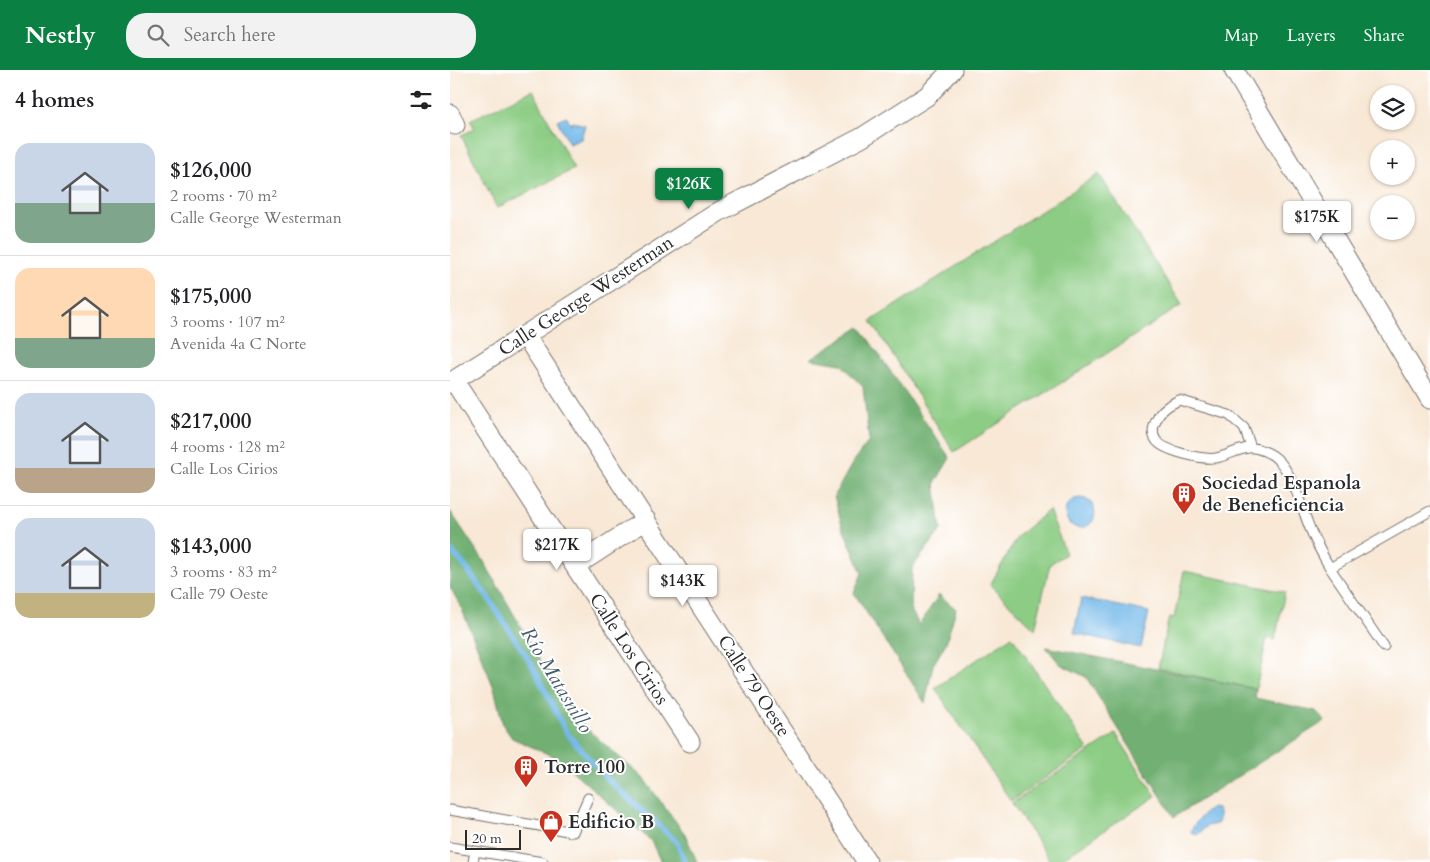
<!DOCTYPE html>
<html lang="en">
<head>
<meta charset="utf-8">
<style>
	:root { --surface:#fff; --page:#f2f2f2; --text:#202124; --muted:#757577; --line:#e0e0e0; --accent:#0b8043 }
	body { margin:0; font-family:Cardo,serif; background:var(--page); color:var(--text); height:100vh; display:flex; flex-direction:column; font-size:19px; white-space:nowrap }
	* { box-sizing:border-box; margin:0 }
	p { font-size:16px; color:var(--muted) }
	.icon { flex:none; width:28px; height:28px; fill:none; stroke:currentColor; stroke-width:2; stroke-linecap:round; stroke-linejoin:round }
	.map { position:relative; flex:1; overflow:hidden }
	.panel { display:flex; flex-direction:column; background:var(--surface); width:450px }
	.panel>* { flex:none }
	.fabs { position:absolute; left:920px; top:15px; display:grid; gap:10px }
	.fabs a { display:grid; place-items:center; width:45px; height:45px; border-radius:50%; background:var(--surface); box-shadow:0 1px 4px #0004; font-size:25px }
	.scale { position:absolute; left:15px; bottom:12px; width:56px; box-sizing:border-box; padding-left:5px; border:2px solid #2b2b2b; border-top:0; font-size:14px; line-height:18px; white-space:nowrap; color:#2b2b2b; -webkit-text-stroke:4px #fff; paint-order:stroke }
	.price { position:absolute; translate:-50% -42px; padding:0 11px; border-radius:5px; background:#fff; color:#222; font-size:16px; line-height:32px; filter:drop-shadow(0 1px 2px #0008) }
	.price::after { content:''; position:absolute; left:50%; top:30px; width:15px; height:11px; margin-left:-8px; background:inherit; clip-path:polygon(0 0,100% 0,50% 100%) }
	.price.current { background:var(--accent); color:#fff }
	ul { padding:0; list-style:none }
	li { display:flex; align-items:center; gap:15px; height:125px; padding:0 15px }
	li+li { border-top:1px solid var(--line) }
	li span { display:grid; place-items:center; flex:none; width:140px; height:100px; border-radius:15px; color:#555 }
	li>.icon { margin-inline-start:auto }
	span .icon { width:60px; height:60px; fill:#fffc; stroke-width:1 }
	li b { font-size:21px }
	h2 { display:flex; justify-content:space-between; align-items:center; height:60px; padding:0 15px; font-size:21px }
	header { display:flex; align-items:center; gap:30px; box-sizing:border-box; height:70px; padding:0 25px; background:var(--accent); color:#fff }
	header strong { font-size:24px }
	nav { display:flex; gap:28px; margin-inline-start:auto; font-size:18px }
	.search { width:350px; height:45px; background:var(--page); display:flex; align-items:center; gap:12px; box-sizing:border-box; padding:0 18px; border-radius:20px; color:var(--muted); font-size:19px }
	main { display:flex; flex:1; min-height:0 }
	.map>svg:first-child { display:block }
	.green { fill:#8ccc84; stroke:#5c7c58 }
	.forest { fill:#71b072; stroke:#4e6e4e }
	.water { fill:#72b8e9; stroke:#4e728a }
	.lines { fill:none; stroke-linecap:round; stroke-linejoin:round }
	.stream { stroke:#72b8e9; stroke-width:5.5 }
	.lane-casing { stroke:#736d66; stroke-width:11 }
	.street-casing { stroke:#736d66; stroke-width:21 }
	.lane { stroke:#fff; stroke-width:9 }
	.street { stroke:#fff; stroke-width:19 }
	.labels { text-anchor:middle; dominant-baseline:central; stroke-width:4; stroke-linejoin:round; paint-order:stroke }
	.street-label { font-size:19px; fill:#2b2b2b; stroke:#fff }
	.poi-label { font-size:19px; font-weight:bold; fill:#2b2b2b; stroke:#fff; text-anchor:start }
	.water-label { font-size:20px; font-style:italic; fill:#445c6e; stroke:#fff }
</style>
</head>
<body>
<header>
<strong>Nestly</strong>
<div class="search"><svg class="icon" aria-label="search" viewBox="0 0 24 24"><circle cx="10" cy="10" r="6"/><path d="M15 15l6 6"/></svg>Search here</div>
<nav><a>Map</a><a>Layers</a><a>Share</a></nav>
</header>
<main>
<section class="panel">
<h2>4 homes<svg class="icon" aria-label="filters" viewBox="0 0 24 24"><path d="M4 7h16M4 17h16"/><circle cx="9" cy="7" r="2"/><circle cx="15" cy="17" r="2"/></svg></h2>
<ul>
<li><span style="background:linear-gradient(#c9d6e8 60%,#7fa58c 0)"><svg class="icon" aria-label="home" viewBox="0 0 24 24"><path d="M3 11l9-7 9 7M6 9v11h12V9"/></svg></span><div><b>$126,000</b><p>2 rooms · 70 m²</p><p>Calle George Westerman</p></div></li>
<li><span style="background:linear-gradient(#ffd9b3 70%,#7fa58c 0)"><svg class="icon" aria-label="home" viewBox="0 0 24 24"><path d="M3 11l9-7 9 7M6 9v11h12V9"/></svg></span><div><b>$175,000</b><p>3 rooms · 107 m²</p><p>Avenida 4a C Norte</p></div></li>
<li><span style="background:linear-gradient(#c9d6e8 75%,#b9a48a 0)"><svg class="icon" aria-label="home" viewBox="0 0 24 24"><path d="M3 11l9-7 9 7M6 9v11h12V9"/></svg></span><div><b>$217,000</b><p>4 rooms · 128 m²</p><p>Calle Los Cirios</p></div></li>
<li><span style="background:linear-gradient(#c9d6e8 75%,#c2b280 0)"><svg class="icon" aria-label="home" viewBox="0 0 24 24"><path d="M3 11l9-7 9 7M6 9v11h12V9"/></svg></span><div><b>$143,000</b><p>3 rooms · 83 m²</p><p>Calle 79 Oeste</p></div></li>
</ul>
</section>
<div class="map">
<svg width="980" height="792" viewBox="0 0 980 792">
	<rect width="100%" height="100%" fill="#fff"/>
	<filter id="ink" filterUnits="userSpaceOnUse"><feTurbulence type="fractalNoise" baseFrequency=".02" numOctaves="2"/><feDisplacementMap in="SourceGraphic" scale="10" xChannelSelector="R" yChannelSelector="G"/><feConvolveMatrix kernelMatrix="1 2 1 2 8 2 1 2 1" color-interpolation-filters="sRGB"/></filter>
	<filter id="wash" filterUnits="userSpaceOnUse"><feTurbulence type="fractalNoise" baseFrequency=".0096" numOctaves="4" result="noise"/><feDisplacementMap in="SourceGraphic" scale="20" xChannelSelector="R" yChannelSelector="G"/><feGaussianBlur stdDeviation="1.12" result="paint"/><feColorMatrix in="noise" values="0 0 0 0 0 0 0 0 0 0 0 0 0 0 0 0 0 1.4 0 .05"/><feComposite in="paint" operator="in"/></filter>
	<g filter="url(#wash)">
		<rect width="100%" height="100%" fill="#f8e8d5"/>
		<path class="green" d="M83,20l41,79 -77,39 -36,-73 14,-6 -5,-9z
			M649,104l83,131 -228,147 -83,-131z
			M599,440l17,44 -16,10 -15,65 -45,-44 28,-49z
			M734,501l101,21 -10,48 -8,-2 -11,51 -98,-21 11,-51 5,1z
			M562,566l76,113 -77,52 -76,-113z
			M666,664l40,62 -99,66h-6l-39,-59z"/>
		<path class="forest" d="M410,257l90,131 -15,25 6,47 -29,38 -1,42 8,15 20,-30 17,14 -10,34 -13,22 -8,38 -71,-110 8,-20 -20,-48 -8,-29 19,-34 16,-21 -6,-54 -22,-23 -31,-5z
			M0,441l33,49 67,118 35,49 58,51 42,56 12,28h-36l-10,-21 -92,-82 -47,-21 -9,-13 -9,-37 -33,-81 -11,-20z
			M596,577l210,42 -1,9 61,13 9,10 -151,96 -88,-140 -26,-13z"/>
		<path class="water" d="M116,46l4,8 4,-2 11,3 -4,14 -12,5 -12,-24z
			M615 443a15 15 0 1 1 30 0a15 15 0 1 1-30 0Z
			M631,528l68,14 -8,36 -67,-15z
			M762,738l5,1 2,4v7l-2,4 -10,2 -10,9 -3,-1 -3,-2c2,-8 14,-21 21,-24z"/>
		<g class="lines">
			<path class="stream" d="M0,480l11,11 28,38 43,66 34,67 38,44 73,66 8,20"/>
		</g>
	</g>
	<g filter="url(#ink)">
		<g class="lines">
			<defs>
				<path id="lane" d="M801,377l-7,-19 -15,-13 -50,-15c-8,4 -18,9 -22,19 -4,7 -6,14 -1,21 7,11 47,20 60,18 11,-2 22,-9 33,-10 8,-1 22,5 28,11 16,14 25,51 34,72 5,12 12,25 19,37l100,-57
					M880,498l54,79
					M0,740l123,22 15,-34
					M0,777l93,15
					M23,792l2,-11"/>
				<path id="street" d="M784,0l196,329
					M0,44l5,11
					M75,265l342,527
					M4,311l236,361
					M0,313l270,-172 141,-73 66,-42 25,-26
					M125,496l71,-46"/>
			</defs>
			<use href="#lane" class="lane-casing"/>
			<use href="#street" class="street-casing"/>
			<use href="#lane" class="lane"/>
			<use href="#street" class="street"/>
		</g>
	</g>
	<defs>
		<symbol id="building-pin" viewBox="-11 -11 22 30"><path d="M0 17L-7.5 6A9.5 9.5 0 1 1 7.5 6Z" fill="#c8321e" stroke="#fff"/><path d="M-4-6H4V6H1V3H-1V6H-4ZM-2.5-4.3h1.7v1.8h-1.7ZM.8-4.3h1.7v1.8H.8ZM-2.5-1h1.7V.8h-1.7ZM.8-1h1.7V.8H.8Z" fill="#fff"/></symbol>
		<symbol id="shop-pin" viewBox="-11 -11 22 30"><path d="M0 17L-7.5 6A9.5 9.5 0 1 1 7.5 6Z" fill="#c8321e" stroke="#fff"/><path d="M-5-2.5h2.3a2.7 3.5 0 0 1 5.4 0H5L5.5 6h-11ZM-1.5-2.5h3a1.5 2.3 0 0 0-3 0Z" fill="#fff"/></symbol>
	</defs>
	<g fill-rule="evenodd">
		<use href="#building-pin" x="720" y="410" width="28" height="38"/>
		<use href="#building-pin" x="62" y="683" width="28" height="38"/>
		<use href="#shop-pin" x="87" y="738" width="28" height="38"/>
	</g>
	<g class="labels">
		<g class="street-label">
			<text transform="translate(136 226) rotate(-33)">Calle George Westerman</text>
			<text transform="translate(179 579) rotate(57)">Calle Los Cirios</text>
			<text transform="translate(304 616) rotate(57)">Calle 79 Oeste</text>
		</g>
		<g class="poi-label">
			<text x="752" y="413">Sociedad Espanola<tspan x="752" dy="22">de Beneficiencia</tspan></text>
			<text x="94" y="697">Torre 100</text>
			<text x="118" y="752">Edificio B</text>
		</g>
		<g class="water-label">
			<text transform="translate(107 610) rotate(59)">Río Matasnillo</text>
		</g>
	</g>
</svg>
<div class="fabs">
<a><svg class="icon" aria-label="layers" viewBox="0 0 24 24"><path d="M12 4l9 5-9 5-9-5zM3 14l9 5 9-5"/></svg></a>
<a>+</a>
<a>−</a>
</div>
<div class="scale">20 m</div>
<b class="price current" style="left:239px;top:140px">$126K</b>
<b class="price" style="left:867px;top:173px">$175K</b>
<b class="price" style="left:107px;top:501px">$217K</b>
<b class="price" style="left:233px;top:537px">$143K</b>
</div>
</main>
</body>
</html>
